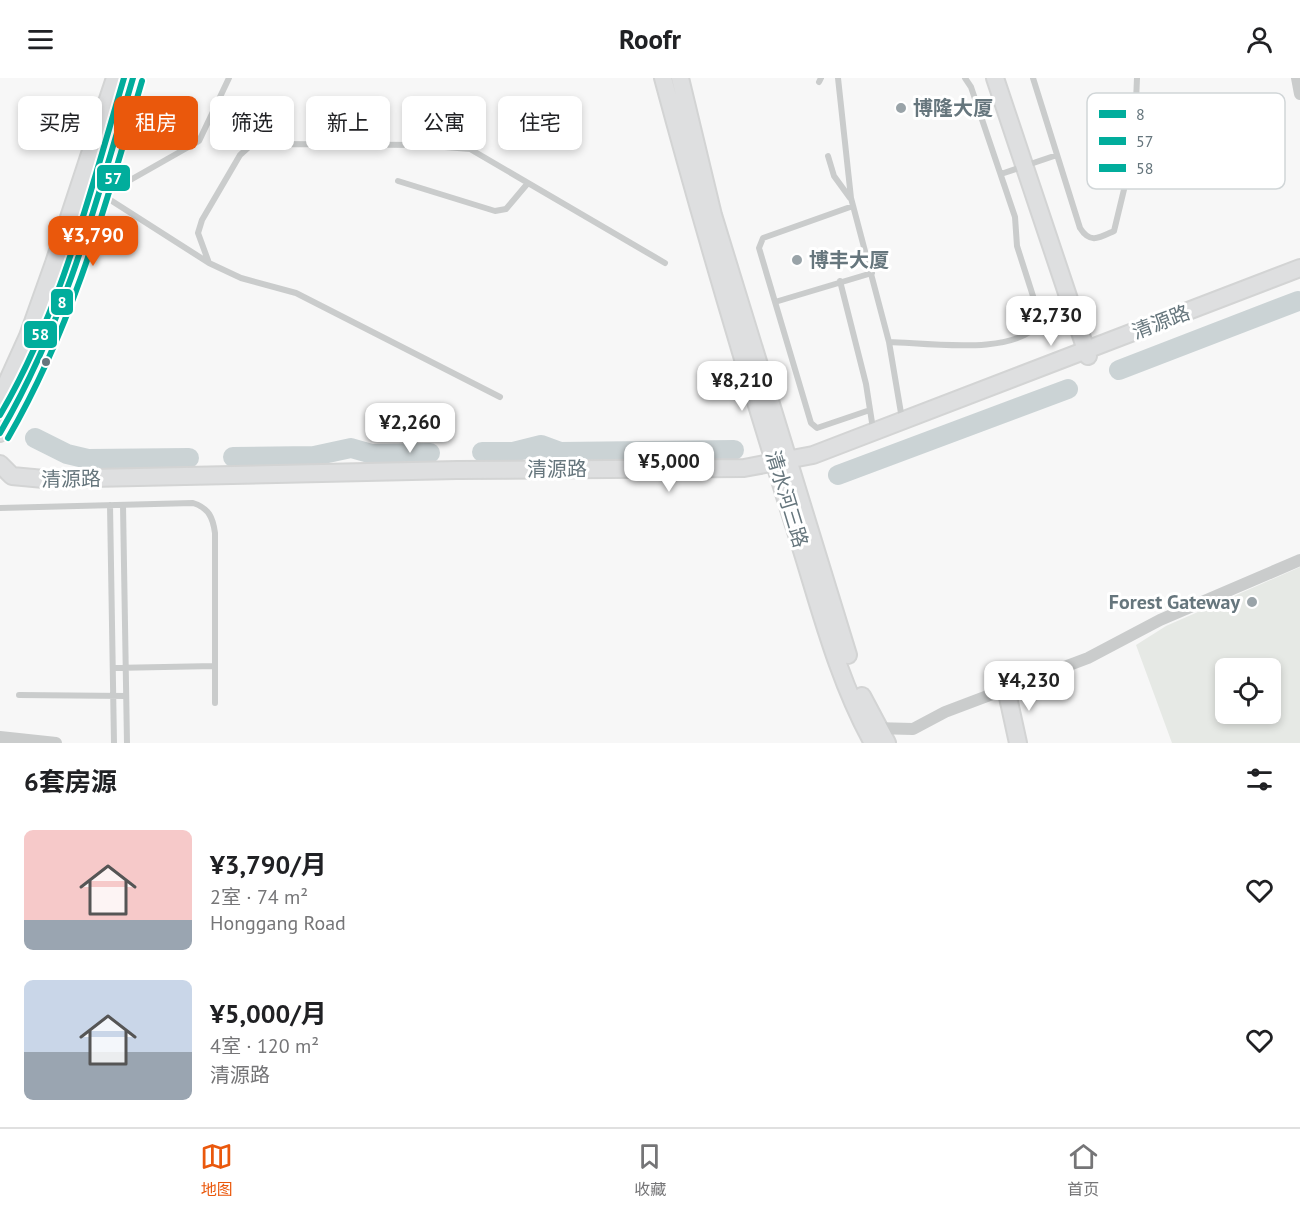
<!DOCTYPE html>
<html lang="zh">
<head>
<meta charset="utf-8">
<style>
	:root { --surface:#fff; --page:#f2f2f2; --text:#202124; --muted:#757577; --line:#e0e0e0; --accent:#ea580c }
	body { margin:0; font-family:"PT Sans","Noto Sans SC",sans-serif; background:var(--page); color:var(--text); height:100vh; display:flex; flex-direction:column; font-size:22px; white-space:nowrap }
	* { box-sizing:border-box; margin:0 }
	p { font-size:20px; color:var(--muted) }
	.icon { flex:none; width:33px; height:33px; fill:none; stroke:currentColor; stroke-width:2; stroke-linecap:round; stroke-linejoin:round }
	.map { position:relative; height:665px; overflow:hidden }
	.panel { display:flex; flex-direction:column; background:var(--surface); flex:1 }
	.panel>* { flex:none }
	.top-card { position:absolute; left:18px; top:18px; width:600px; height:54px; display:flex; gap:12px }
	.fabs { position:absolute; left:1215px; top:580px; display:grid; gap:12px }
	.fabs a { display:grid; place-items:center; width:66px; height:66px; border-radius:9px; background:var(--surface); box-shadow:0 3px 9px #0003; font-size:30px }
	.price { position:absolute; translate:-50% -51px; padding:0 14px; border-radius:12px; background:#fff; color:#222; font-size:20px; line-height:39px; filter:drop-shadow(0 2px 3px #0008) }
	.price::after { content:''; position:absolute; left:50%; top:36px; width:18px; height:14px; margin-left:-9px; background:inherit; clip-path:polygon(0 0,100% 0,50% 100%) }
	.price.on { background:var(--accent); color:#fff }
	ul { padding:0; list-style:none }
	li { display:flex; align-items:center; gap:18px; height:150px; padding:0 24px }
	li span { display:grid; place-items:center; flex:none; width:168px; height:120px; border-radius:9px; color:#555 }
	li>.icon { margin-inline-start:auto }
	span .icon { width:72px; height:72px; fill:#fffc; stroke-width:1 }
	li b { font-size:26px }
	h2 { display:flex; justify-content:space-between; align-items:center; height:72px; padding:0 24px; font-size:26px }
	.tag { padding:0 21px; border-radius:9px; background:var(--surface); box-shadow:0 3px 9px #0003; font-size:21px; line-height:54px }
	.tag.on { background:var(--accent); color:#fff }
	header { display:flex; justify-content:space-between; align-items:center; height:78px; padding:0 24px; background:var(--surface); font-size:27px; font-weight:700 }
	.menu { display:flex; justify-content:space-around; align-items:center; height:84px; border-top:2px solid var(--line); background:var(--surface); font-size:16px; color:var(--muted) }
	.menu a { display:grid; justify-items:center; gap:3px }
	.menu .on { color:var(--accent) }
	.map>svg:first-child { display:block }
	.green { fill:#e6e9e5; fill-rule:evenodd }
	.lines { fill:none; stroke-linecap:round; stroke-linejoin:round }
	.river { stroke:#cbd3d5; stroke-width:20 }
	.secondary-casing { stroke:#d3d4d4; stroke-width:20 }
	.lane { stroke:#cacccc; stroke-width:6 }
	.street { stroke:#cacccc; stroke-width:12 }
	.secondary { stroke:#dedfe0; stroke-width:16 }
	.bus-1-casing { stroke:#fff; stroke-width:10 }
	.bus-2-casing { stroke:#fff; stroke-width:10 }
	.bus-3-casing { stroke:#fff; stroke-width:10 }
	.bus-1 { stroke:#01ad9c; stroke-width:6 }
	.bus-2 { stroke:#01ad9c; stroke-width:6 }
	.bus-3 { stroke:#01ad9c; stroke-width:6 }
	.poi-dot { fill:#99a3a8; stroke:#fff; stroke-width:2 }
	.bus-dot { fill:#66767d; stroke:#fff; stroke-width:2 }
	.labels { text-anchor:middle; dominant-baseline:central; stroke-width:6; stroke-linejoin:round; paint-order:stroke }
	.poi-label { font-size:20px; font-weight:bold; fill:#66767d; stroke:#fff; text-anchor:start }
	.street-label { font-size:20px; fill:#66767d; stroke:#fff }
	.key { fill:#fff; stroke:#d1d6d8; stroke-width:1.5 }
	.key-label { font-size:16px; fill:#66767d }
	.line-badge { stroke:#fff; stroke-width:2 }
	.badge-label { font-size:16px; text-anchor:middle; font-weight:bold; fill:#fff }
</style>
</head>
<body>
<header><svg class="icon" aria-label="menu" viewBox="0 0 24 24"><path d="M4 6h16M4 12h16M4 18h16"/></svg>Roofr<svg class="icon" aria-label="person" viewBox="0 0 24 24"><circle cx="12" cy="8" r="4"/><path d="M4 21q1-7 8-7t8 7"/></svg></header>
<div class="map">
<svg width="1300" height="665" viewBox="0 0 1300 665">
	<rect width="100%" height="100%" fill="#f7f7f7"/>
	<path class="green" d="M1300,489v176h-128l-36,-98 30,-19zM1226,591h44v45h-44z"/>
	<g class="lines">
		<path class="river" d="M1119,292l179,-69
			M35,360l32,16 21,5 101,-1
			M482,374h31l28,-7 19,7 174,-2
			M233,379l81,-1 37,-8 21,6 58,-1
			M838,397l230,-86"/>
		<defs>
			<path id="secondary" d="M663,0c40,149 84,297 130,444 24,73 42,153 80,221
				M680,0l33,137 135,440
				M995,0l93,278
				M0,320l28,-62 26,-73 61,-185
				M0,355c69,-107 97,-235 133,-355
				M0,386l12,12 32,3 413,-9 287,-2 69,-13 487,-187
				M1006,610l12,55
				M862,618l25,47"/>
		</defs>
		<use href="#secondary" class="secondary-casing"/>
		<path class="lane" d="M838,0l13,120 38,144 13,77
			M1033,0l47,150c10,16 19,10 34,3l20,-83 3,-70
			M819,4l2,-4
			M828,78l6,20 16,22
			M1001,96l56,-19
			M398,103l97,30 11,-2 22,-26
			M102,113l23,-8 74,-42 30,-63
			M101,116l108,69 32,15 55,15 204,104
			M853,128l-90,32 -4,10 52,175 6,5 53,-18
			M209,185l-11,-30 4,-13 38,-65 10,-9 26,-2 144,1 50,4 195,114
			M840,203l26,103 7,45
			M775,224l97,-29
			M889,264c39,1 129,15 152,-21l-24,-75 -2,-29 -44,-130 -6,-9
			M110,427l4,238
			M123,427l4,238
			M0,430l193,-5c16,5 20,15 22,30v170
			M113,590l102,-2
			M19,617l107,1"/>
		<path class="street" d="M1297,0l3,16
			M873,650l40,1 32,-17 143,-54 72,-38 140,-60
			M0,659l56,6"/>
		<use href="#secondary" class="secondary"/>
		<defs>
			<path id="bus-1" d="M0,355c65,-111 97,-232 133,-355"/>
			<path id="bus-2" d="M8,360c65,-112 98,-234 134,-357"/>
			<path id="bus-3" d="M0,337c61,-104 90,-222 124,-337"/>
		</defs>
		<use href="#bus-1" class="bus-1-casing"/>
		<use href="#bus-2" class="bus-2-casing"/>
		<use href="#bus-3" class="bus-3-casing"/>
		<use href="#bus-1" class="bus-1"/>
		<use href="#bus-2" class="bus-2"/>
		<use href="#bus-3" class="bus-3"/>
	</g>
	<g class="poi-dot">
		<circle cx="901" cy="30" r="6"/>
		<circle cx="797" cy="182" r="6"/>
		<circle cx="1252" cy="524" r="6"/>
	</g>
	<circle class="bus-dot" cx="46" cy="284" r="5"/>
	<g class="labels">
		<g class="poi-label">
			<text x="913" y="30">博隆大厦</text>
			<text x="809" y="182">博丰大厦</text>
			<text x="1240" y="524" text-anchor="end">Forest Gateway</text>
		</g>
		<g class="street-label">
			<text transform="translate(1161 244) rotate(-21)">清源路</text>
			<text x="557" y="391">清源路</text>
			<text transform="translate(71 401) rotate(-1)">清源路</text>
			<text transform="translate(787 421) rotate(73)">清水河三路</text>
		</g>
	</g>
	<rect x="1087" y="15" width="198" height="96" rx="9" class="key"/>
	<rect x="1099" y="32" width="27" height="8" fill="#01ad9c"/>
	<rect x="1099" y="59" width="27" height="8" fill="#01ad9c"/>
	<rect x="1099" y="86" width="27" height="8" fill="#01ad9c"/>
	<g class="key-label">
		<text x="1136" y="42">8</text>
		<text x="1136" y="69">57</text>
		<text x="1136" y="96">58</text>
	</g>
	<g class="line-badge">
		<rect x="96" y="86" width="35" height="28" rx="6" fill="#01ad9c"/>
		<rect x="50" y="210" width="24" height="28" rx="6" fill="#01ad9c"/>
		<rect x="23" y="242" width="35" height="29" rx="6" fill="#01ad9c"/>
	</g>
	<g class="badge-label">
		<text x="113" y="106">57</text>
		<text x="62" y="230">8</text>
		<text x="40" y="262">58</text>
	</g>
</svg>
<div class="fabs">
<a><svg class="icon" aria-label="locate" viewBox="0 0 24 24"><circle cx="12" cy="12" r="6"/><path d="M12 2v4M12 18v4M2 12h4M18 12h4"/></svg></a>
</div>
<b class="price on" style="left:93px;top:189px">¥3,790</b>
<b class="price" style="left:1051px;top:269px">¥2,730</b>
<b class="price" style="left:742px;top:334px">¥8,210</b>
<b class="price" style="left:410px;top:376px">¥2,260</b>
<b class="price" style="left:669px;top:415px">¥5,000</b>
<b class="price" style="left:1029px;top:634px">¥4,230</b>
<div class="top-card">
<a class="tag">买房</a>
<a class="tag on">租房</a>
<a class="tag">筛选</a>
<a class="tag">新上</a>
<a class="tag">公寓</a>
<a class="tag">住宅</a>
</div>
</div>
<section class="panel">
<h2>6套房源<svg class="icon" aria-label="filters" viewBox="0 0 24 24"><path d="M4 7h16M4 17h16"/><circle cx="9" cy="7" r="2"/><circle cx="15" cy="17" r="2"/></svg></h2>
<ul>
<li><span style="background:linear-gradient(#f6c9c9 75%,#9aa5b1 0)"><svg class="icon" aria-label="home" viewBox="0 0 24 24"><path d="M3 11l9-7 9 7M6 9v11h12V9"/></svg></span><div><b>¥3,790/月</b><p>2室 · 74 m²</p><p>Honggang Road</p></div><svg class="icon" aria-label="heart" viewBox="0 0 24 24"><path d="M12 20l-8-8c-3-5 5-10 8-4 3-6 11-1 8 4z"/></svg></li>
<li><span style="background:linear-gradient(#c9d6e8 60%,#9aa5b1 0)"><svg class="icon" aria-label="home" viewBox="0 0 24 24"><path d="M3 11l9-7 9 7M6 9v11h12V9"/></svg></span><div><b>¥5,000/月</b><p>4室 · 120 m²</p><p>清源路</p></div><svg class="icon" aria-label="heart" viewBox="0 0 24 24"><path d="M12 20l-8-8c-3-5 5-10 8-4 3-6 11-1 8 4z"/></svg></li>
</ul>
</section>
<nav class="menu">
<a class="on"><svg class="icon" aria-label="map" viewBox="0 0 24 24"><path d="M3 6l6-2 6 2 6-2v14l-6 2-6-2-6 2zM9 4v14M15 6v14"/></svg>地图</a>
<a><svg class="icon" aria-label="saved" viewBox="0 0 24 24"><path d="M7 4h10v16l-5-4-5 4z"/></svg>收藏</a>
<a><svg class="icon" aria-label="home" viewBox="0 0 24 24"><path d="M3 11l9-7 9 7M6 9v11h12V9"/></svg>首页</a>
</nav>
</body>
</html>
